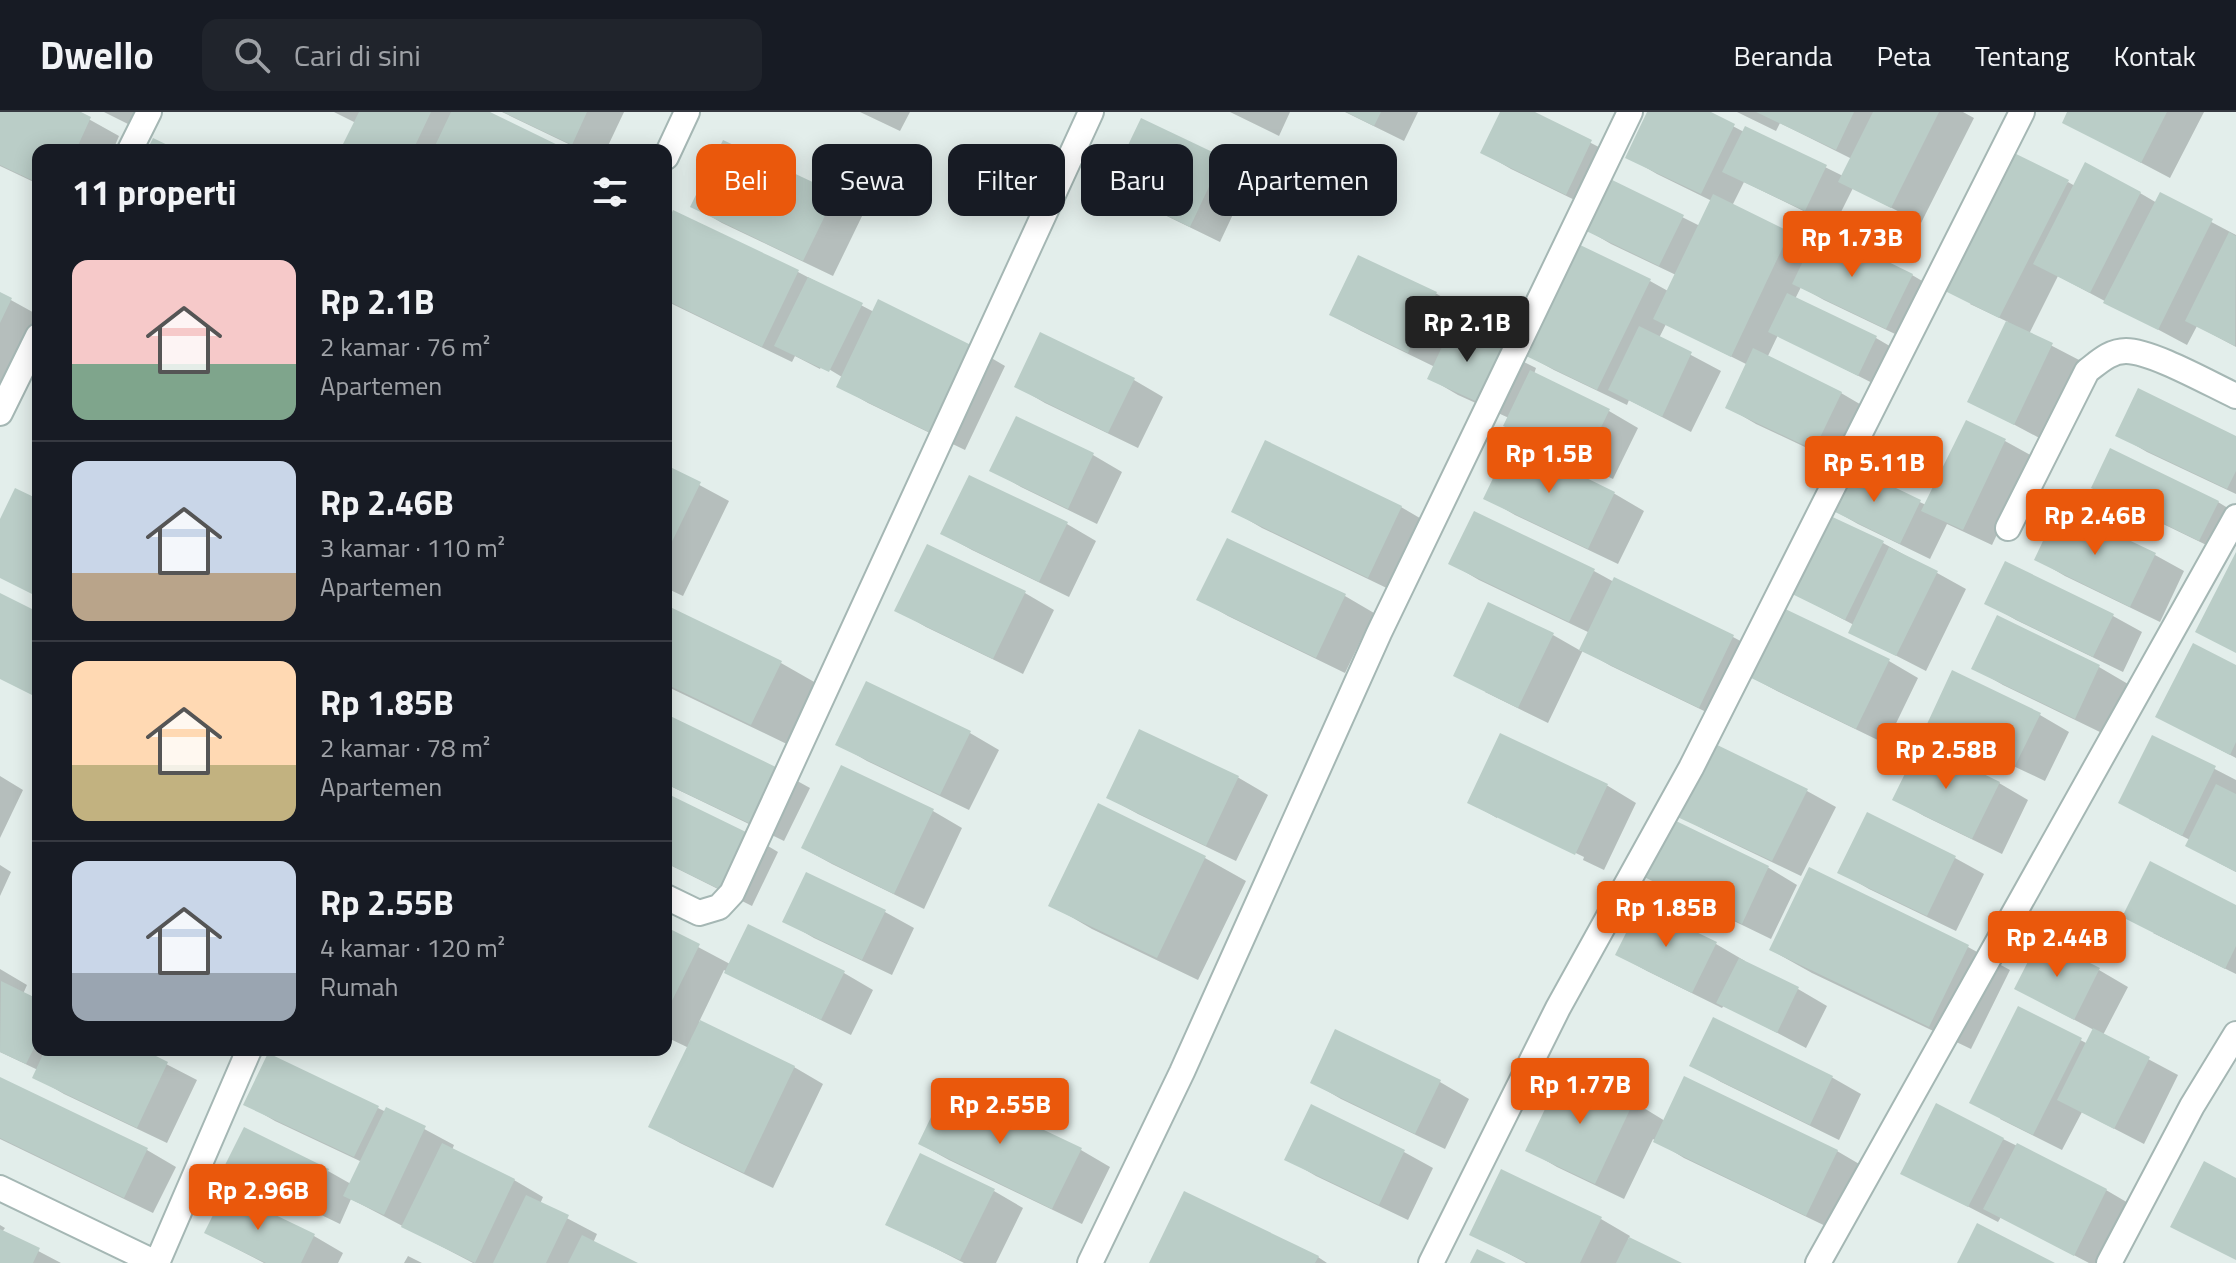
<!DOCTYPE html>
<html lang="id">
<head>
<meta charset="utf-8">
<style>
	:root { --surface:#171b24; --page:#20242c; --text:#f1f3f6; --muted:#9ea1a6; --line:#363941; --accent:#ea580c }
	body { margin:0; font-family:"Titillium Web",sans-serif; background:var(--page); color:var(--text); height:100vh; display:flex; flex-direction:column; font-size:30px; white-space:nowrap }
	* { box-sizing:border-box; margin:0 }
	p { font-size:26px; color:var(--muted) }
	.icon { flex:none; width:44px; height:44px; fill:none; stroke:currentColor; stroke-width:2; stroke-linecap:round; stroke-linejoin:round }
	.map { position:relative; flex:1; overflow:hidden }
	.drawer { position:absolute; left:32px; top:32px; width:640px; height:912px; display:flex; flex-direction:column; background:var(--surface); border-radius:16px; box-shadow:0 4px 20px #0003 }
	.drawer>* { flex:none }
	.guide { position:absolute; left:696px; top:32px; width:760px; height:72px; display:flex; gap:16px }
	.price { position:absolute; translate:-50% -68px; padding:0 18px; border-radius:8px; background:var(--accent); color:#fff; font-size:26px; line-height:52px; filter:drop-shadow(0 2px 4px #0008) }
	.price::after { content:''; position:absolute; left:50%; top:48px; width:24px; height:18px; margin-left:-12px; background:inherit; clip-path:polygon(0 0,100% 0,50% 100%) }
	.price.selected { background:#222; color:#fff }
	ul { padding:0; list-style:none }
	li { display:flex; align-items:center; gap:24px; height:200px; padding:0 40px }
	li+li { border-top:2px solid var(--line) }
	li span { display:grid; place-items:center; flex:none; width:224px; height:160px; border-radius:16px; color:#555 }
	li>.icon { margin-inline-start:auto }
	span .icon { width:96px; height:96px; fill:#fffc; stroke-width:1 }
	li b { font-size:34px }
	h2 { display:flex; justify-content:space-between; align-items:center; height:96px; padding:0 40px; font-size:34px }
	.tag { padding:0 28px; border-radius:16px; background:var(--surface); box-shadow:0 4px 20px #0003; font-size:28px; line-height:72px }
	.tag.selected { background:var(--accent); color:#fff }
	header { display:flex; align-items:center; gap:48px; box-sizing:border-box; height:112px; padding:0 40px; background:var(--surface); border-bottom:2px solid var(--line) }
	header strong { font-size:38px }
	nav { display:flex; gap:44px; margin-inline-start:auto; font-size:28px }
	.search { width:560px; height:72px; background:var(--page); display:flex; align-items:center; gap:20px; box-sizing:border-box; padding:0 28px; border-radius:16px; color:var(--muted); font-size:30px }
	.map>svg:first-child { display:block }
	.shadow { fill:#0003 }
	.building { fill:#bacdc7 }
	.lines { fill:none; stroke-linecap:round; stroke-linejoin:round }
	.minor-casing { stroke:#a5b7b4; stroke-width:28 }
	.minor { stroke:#fff; stroke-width:24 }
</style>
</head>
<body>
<header>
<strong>Dwello</strong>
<div class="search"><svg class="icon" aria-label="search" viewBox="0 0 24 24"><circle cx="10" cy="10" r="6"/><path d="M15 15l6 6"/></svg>Cari di sini</div>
<nav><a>Beranda</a><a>Peta</a><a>Tentang</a><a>Kontak</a></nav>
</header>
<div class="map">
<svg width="2236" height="1151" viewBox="0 0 2236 1151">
	<rect width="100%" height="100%" fill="#e3eeeb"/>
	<path class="shadow" d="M0,0h76l43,24 -6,14h-75v34l-38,-18z
		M104,0h35l-7,14z
		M334,0h151l78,38h-220l13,-27z
		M502,0h122l-18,38h-25z
		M860,0h50l-10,19z
		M1230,0h60l-11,24z
		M1345,0h73l-14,29z
		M1502,0h29l89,46 -10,23 90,45 12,-25 -55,-27 -29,-17 22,-45h56l38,20 2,-4 97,48 9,-17 -72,-36 -4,8 -39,-19h226l11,6 -53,105 -68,-35 -19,38 -90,-44 -12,24 80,41 100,28 29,17 -25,52 -92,-44 -23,-13 -6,12 81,39 29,17 -17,36 -110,-56 -11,23 74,35 29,17 -27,55 -87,-41 -29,-17 21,-42 -82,-41 -7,14 62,33 -30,61 -62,-32 -2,5 -73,-35 -29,-16 125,-73 18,10 8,-16 -65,-31 -29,-17 9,-19 -80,-39 -29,-17z
		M2070,0h134l-34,66 -106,-56z
		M1142,9l80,38 29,17 -31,66 -80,-39 -29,-17z
		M2068,70l7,4 65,7 17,10 3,-8 76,40v112l-39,-21 -10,19 -129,-69 -29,58 52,27 -38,79 -73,-39 38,-79 -38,-18z
		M835,83l29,17 -31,64 -111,-53 -29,-17z
		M674,101l124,59 76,40 102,37 29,17 -40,84 -97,-47 -29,-17 3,-9 -20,-12 -2,4 -25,-13 -3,6 -126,-61v-71z
		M1359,145l78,37 29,17 -9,17 79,40 -2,6 75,37 29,17 -25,51 -78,-37 -29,-17 3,-7 -51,-23 -29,-17 6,-11 -74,-36 -29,-16z
		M0,182l38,21v6l-38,79z
		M1041,223l93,45 29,17 -25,51 -93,-45 -29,-17z
		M1017,306l76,37 29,17 -25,52 -76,-37 -29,-17z
		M1967,311l38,18 29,16 -42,88 -45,-21 -17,35 -72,-35 -28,-16 19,-40 77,37z
		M2118,323l118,3v56l-89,-42z
		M1512,332l103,50 29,17 -26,53 -103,-49 -29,-17z
		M666,355l63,34 -46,95 -17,-8z
		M970,366l97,46 29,17 -27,56 -97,-47 -29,-16z
		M2093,375l125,15 18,11v29l-7,14 -107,-52z
		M1401,395l29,17 -33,69 -135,-65 -29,-17z
		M2060,397l95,46 29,16 -24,51 -95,-46 -29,-17z
		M1227,428l118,56 29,17 -29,60 -117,-57 -29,-17z
		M1883,431l83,46 -40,82 -76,-39 4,-7 -65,-34z
		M928,435l97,46 29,17 -31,64 -97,-47 -29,-17z
		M1450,451l144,8 20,11 1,-2 118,57 26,14 130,10 29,17 -32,66 -109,-53 -26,-14 -22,46 -118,-57 -28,-16 -35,73 -63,-31 68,-57 28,16 9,-18 -111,-53z
		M1987,491l126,13 29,16 -19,40 -107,-52z
		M666,495l115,56 42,24 -30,60 -127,-61z
		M2099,555l29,17 -24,50 -101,-49 -29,-17z
		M2236,555v91l-78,-41z
		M1953,560l87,43 29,17 -24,49 -87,-41 -29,-17z
		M666,604l115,56 29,16 -26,53 -118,-57z
		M1140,619l99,47 29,17 -32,66 -98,-47 -29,-16z
		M970,621l29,17 -30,60 -102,-49 -29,-17z
		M1501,624l107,50 28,17 -32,67 -21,-10 1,-3 -87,-42v3l-28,-16z
		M2153,625l83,43v92l-19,-10 -27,-22 -41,-21z
		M842,656l91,43 29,17 -38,81 -92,-45 -29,-16z
		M0,664l23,14 -23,48z
		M1999,671l29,17 -26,54 -78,-38 -29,-17z
		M1807,679l29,16 -35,69 -96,-46 -29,-16z
		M666,683l83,40 29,17 -26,54 -86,-43z
		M1099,694l106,52 41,23 -48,99 -106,-51 -41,-24z
		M1673,710l96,46 28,17 -26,54 -95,-46 -29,-17z
		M1955,746l29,16 -28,57 -87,-42 -29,-17z
		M0,753l11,7 -11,24z
		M1810,758l158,77 42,23 -39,79 -159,-76 -41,-23z
		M807,762l78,38 29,16 -22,47 -78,-37 -29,-17z
		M2236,795v67l-83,-41z
		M1641,796l75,36 29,17 -1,2 54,26 29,17 -21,42 -82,-43 -2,3 -75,-37 -29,-16z
		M666,818l64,34 114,9 29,17 -22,45 -95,-47 -32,-18 -25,52 95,45 29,17 -50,104 -93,-45 -29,-17 38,-78 -23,-11z
		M0,857l27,16 -4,9 15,7v49h101l58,30 -30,63 -103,-49 -29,-17 3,-7 -38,-18z
		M2099,858l29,17 -25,48 75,40 -34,69 -62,-32 -20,38 -62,-31 19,-111 69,36 6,-14 -48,-25z
		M1714,908l119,58 28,16 -22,46 -118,-58 -29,-17z
		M1566,958l68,32 31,19 20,-42 152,72 29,17 -30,63 -152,-73 -31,-19 -29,60 -67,-32 -29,-17z
		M0,967l147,71 29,17 -23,46 -153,-74z
		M1312,970h128l29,17 -24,50 -104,-50z
		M246,992l132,4 8,4 1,-3 67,36 -2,5 62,30 29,17 -3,7 57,30 -4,9 41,20h-161l-122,-64 -11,25 -85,-41 -28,-17 101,5 23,13 11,-22 -87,-41z
		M1312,995l92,45 29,16 -25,52 -92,-44 -29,-17z
		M2003,1027l103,51 29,17 -27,56h-19l-88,-46 -3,5 -95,-49z
		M920,1032l161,6 29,17 -28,57 -133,-64z
		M994,1079l29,17 -27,55h-32l-76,-39z
		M1601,1107l29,17 -2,3 49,24h-151l-54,-29z
		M0,1113l5,3 -3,4 59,31h-61z
		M206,1121l108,3 29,17 -5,10h-74z
		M408,1144l14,7h-18z
		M1318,1145l9,6h-176z"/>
	<path class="building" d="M0,0h81l10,5 -15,33h-38v33l-38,-18z
		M359,0h72l-18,38h-73z
		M451,0h39l78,38h-135z
		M503,0h84l-15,33z
		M1346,0h35l-7,14z
		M1500,0h35l57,28 -26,55 -86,-42z
		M1647,0h64l24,12 -34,70 -76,-36z
		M1756,0h98l-18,38z
		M1873,0h66l-48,96 -53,-26z
		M2067,0h100l-26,51 -79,-40z
		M1141,6l82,39 -33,70 -82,-40z
		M1745,14l82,39 -22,46 -83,-39z
		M153,26l25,12h-31z
		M723,28l113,53 -33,68 -113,-54z
		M2008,38l61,30 -70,138 -60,-30z
		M2085,50l56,30 -51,101 -57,-29z
		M1604,64l80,39 -25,51 -79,-38z
		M2160,80l53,27 -55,111 -55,-27z
		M1713,82l77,38 -59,125 -78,-38z
		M673,98l126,60 -37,77 -96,-47v-75z
		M1819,116l94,46 -27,55 -94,-45z
		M2229,120l7,4 -1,110 -50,-25z
		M1576,131l75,36 -54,111 -75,-36z
		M1358,143l79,37 -29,61 -79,-38z
		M808,165l55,26 -34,69 -55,-26z
		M0,180l12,6 -12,25z
		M1787,181l90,43 -19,40 -90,-44z
		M878,187l99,49 -42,87 -99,-48z
		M2006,209l47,22 -39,82 -47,-23z
		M1453,211l55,27 -26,54 -55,-25z
		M1639,214l53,26 -30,65 -54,-27z
		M1040,220l95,46 -27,55 -94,-46z
		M1753,236l89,44 -28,58 -89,-42z
		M1530,258l80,39 -27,55 -80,-38z
		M2138,276l98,48v35l-9,18 -112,-53z
		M1016,304l78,37 -26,56 -79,-38z
		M1966,308l40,19 -43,91 -42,-19z
		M1265,328l137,66 -34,72 -137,-66z
		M1511,329l104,51 -27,57 -105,-50z
		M2110,336l109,53 -20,40 -108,-53z
		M666,353l35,17 -35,72z
		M1848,353l73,35 -21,44 -73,-36z
		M969,363l99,47 -29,60 -99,-48z
		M15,376l23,11v98l-38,-19v-59z
		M2059,395l97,46 -26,54 -96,-47z
		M1474,399l121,58 -26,53 -121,-58z
		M1824,401l60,28 -39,79 -59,-29z
		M1227,426l119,56 -30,64 -120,-58z
		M927,432l99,47 -33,68 -99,-48z
		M1889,435l49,24 -42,85 -48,-23z
		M2236,440v101l-41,-21z
		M2005,449l109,53 -21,43 -109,-53z
		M1614,465l120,58 -35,73 -120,-58z
		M0,481l38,19v86l-38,-19z
		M1488,490l66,31 -36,75 -65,-32z
		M666,493l116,56 -31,64 -85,-41z
		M1779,494l111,53 -34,70 -111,-54z
		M1997,503l103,50 -25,54 -104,-50z
		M2193,531l43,22v77l-6,13 -75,-38z
		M1952,558l89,43 -26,53 -88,-42z
		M866,569l105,50 -31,64 -105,-50z
		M666,602l116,56 -27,56 -89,-42z
		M1139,617l100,47 -33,70 -100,-48z
		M1500,621l108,51 -33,71 -108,-52z
		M2152,623l64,31 -34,70 -64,-33z
		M1709,629l99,48 -36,72 -99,-46z
		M1920,631l80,39 -28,57 -80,-39z
		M841,653l93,44 -40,85 -93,-46z
		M2216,672l20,10v78l-51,-26z
		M666,681l84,41 -27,57 -57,-28z
		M1098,691l108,53 -49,102 -109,-52z
		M1867,700l89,44 -29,60 -90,-43z
		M1672,707l97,47 -27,58 -98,-47z
		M2150,749l86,44v41l-11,23 -103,-52z
		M1809,755l160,78 -40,82 -160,-77z
		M806,760l80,38 -24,50 -80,-38z
		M1640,793l77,37 -25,51 -77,-38z
		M748,812l97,47 -24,49 -97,-47z
		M666,815l34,17 -34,69z
		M2040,826l60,30 -26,52 -60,-31z
		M1739,846l60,29 -22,46 -61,-30z
		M1,869l37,18v41l-12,24 -26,-12z
		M2018,894l64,32 -49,97 -64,-32z
		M1713,905l120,59 -23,49 -121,-59z
		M700,908l95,46 -51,107 -96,-46z
		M2093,916l57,29 -36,72 -57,-29z
		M1335,917l106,51 -26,54 -105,-51z
		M45,938h99l24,12 -31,66 -105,-50z
		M268,941l111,53 -25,51 -111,-52z
		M1565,955l69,34 -39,83 -70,-33z
		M1684,964l154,74 -32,66 -153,-74z
		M0,965l148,71 -24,50 -124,-60z
		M947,972l135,64 -30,61 -134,-65z
		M1936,991l68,35 -36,69 -68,-33z
		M1311,992l94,46 -26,55 -95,-45z
		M386,995l40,19 -42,89 -41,-19z
		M244,1015l85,42 -19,39 -86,-41z
		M442,1031l73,36 -40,84 -74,-36z
		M2017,1031l90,46 -33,67 -91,-47z
		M920,1041l75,36 -35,71 -75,-35z
		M2204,1049l32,17v82l-66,-33z
		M1501,1057l101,48 -22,46h-52l-59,-28z
		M225,1079l90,43 -14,29h-35l-62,-30z
		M1184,1079l135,65 -4,7h-166z
		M526,1083l43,20 -23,48h-53z
		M1977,1111l78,40h-98z
		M0,1117l40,19 -7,15h-33z
		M582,1123l56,28h-70z
		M1629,1125l53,26h-66z
		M1477,1137l29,14h-36z"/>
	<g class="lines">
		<defs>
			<path id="minor" d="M130,38l19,-38
				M666,45l21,-45
				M0,301l38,-77
				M2008,416l79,-157c12,-9 23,-20 39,-20 26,0 84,33 110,45
				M666,785l33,16 20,-6 13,-14 359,-781
				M0,1076l156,75
				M157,1151l92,-213
				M1090,1151l92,-191 197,-439 251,-521
				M1431,1151l127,-255 133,-240 331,-656
				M1818,1151l418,-746
				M2109,1151l83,-157 44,-72"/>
		</defs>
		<use href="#minor" class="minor-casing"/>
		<use href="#minor" class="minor"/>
	</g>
</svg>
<b class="price" style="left:1852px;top:167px">Rp 1.73B</b>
<b class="price selected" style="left:1467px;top:252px">Rp 2.1B</b>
<b class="price" style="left:1549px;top:383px">Rp 1.5B</b>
<b class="price" style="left:1874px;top:392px">Rp 5.11B</b>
<b class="price" style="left:2095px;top:445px">Rp 2.46B</b>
<b class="price" style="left:1946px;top:679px">Rp 2.58B</b>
<b class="price" style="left:1666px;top:837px">Rp 1.85B</b>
<b class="price" style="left:2057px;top:867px">Rp 2.44B</b>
<b class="price" style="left:1580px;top:1014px">Rp 1.77B</b>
<b class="price" style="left:1000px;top:1034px">Rp 2.55B</b>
<b class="price" style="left:258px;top:1120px">Rp 2.96B</b>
<div class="guide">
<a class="tag selected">Beli</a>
<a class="tag">Sewa</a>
<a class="tag">Filter</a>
<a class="tag">Baru</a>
<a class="tag">Apartemen</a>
</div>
<section class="drawer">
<h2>11 properti<svg class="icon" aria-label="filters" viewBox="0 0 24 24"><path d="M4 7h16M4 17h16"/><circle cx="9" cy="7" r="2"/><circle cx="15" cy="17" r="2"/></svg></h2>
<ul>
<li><span style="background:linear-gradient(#f6c9c9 65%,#7fa58c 0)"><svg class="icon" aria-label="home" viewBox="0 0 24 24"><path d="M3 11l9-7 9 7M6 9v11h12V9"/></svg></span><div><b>Rp 2.1B</b><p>2 kamar · 76 m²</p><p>Apartemen</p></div></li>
<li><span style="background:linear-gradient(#c9d6e8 70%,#b9a48a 0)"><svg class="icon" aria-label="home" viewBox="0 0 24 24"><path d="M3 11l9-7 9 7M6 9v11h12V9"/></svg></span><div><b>Rp 2.46B</b><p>3 kamar · 110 m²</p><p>Apartemen</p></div></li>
<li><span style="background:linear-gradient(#ffd9b3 65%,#c2b280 0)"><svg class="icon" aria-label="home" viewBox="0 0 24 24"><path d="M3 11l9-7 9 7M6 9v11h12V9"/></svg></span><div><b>Rp 1.85B</b><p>2 kamar · 78 m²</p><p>Apartemen</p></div></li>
<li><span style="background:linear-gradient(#c9d6e8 70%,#9aa5b1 0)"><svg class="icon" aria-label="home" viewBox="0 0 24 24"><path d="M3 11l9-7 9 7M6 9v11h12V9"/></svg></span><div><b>Rp 2.55B</b><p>4 kamar · 120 m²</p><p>Rumah</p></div></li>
</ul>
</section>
</div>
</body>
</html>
